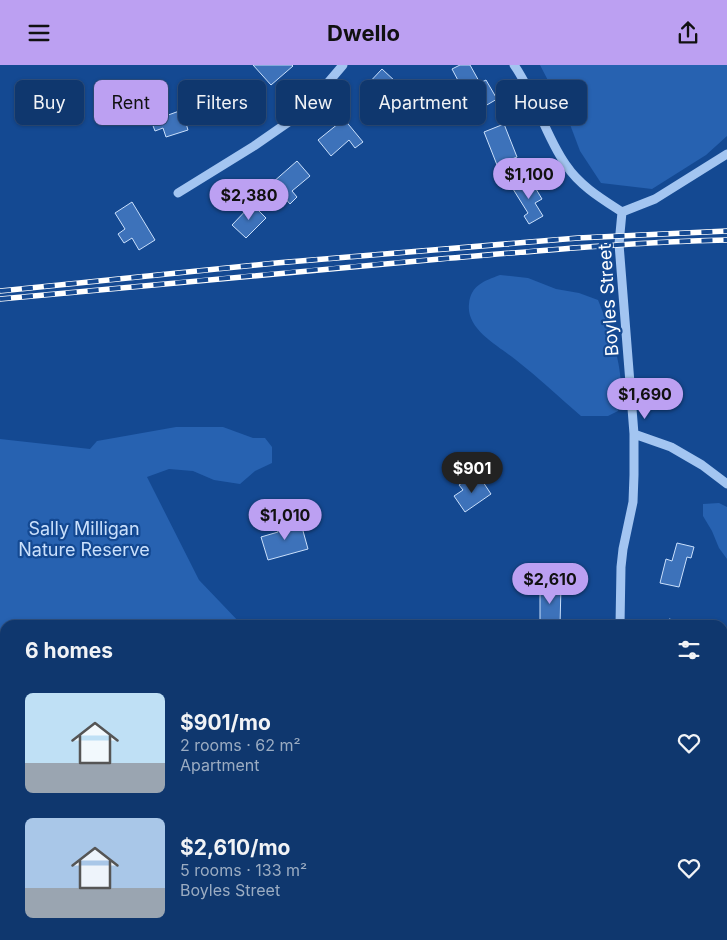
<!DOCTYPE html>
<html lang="en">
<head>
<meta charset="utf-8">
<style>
	:root { --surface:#0f376e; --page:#1d4276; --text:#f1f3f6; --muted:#9bacc2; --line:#2f5181; --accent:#bca0f2 }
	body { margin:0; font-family:Inter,sans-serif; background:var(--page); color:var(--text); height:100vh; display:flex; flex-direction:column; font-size:19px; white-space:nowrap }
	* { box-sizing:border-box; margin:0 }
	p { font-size:16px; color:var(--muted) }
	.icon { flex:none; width:28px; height:28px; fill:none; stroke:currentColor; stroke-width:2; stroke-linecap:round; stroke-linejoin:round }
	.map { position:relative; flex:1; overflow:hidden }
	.drawer { position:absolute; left:0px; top:555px; width:728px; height:320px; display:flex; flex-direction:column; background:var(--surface); border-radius:15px 15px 0 0; box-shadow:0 1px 4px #0004,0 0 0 1px var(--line) }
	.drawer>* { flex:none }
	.guide { position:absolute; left:15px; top:15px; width:698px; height:45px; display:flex; gap:10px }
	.price { position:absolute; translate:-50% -42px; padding:0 11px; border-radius:18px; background:var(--accent); color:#111; font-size:16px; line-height:32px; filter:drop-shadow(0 1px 2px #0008) }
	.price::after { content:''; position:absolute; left:50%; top:30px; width:15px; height:11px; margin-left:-8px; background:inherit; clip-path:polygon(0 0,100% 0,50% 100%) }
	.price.selected { background:#222; color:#fff }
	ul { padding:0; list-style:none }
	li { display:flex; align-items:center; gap:15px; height:125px; padding:0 25px }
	li span { display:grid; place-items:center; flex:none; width:140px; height:100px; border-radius:8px; color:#555 }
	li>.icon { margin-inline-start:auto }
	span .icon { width:60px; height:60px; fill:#fffc; stroke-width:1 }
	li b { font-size:21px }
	h2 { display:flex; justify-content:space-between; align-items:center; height:60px; padding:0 25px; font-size:21px }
	.tag { padding:0 18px; border-radius:8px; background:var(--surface); box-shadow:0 1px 4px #0004,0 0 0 1px var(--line); font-size:18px; line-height:45px }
	.tag.selected { background:var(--accent); color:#111 }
	header { display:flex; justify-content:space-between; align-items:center; height:65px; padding:0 25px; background:var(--accent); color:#111; font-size:22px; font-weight:700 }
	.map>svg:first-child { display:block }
	.green { fill:#2762b1 }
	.building { fill:#3d72ba; stroke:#cae0fc }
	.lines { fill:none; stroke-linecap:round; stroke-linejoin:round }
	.path { stroke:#a3c5f1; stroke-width:2.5; stroke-dasharray:2.5 4; stroke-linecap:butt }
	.minor { stroke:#a3c5f1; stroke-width:9 }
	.rail-casing { stroke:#fff; stroke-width:5.5 }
	.rail { stroke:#144992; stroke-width:4; stroke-dasharray:11; stroke-linecap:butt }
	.labels { text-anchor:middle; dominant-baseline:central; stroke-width:4.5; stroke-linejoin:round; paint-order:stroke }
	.street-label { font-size:18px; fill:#fff; stroke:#144992 }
	.park-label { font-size:18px; fill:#cae0fc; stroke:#144992 }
</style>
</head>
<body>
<header><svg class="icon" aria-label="menu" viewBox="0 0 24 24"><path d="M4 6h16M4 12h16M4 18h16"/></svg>Dwello<svg class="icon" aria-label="share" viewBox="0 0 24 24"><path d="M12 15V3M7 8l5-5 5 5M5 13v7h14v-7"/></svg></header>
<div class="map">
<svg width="727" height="875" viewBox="0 0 727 875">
	<rect width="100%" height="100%" fill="#144992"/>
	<path class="green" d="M540,0h187v71l-21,19 -54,34 -51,-6 -21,-32 -12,-32z
		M500,210l28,3 28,11 23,4 19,7c13,32 30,77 20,111l-10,5h-27c-21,-18 -42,-38 -65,-56 -17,-14 -50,-30 -47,-56 2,-19 15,-23 31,-29z
		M176,362h47l30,11h12l7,9v16l-17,8 -15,13 -26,-4 -21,-9 -24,-2 -22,8 52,103 43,45h-237v310h217l5,5h-227v-501l90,10 7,-8z
		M719,438l8,4v52l-8,-11 -7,-17 -9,-15v-12z"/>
	<path class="building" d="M253,0h39l1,1 -22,19z
		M460,0h10l10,18 6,-3 11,19 -17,10 -15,-26 -4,3 -9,-17z
		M382,4l14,13 -16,18 3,3 -6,6 -9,-8 6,-6 -9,-8z
		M235,19l9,15 -8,5 2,3 -20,13 -12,-17z
		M182,45l6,20 -22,7 -3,-9 -8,3 -3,-8 9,-3 -1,-2z
		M344,54l19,23 -8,6 -6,-8 -18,16 -13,-16z
		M504,59l13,33 -20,8 -13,-33z
		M297,96l13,15 -18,15 5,6 -7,7 -18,-21z
		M530,114l12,20 -7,4 8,13 -14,8 -5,-8 4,-3 -15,-24z
		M132,137l23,38 -16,10 -7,-12 -8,5 -6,-9 7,-5 -10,-16z
		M252,139l14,14 -20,20 -14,-13z
		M481,414l10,15 -26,18 -11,-16 9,-6 -4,-5 7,-5 4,6z
		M300,455l8,29 -40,11 -7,-23 17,-5 -1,-5z
		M677,478l17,4 -3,11 -4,-1 -8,30 -19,-4 6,-24 6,2z
		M540,521h21l-1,39h-20z
		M669,554l20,5v1h-22z
		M278,870h54l4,5h-57z
		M538,870h24l3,2 -3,3h-28z"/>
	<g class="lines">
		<path class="path" d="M0,726l5,3
			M171,870l5,5"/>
		<path class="minor" d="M514,0c22,31 30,69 52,100 14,21 36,34 56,47
			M178,128l76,-47 49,-34 40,-47
			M622,147l33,-13 72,-45
			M634,369l37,13 31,18 25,19
			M620,560l1,-58 2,-18 10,-47 1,-27v-41l-4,-51 -11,-139 3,-32
			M450,870l9,5
			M647,870l6,5
			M509,875l3,-5"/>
		<defs>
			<path id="rail" d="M0,226l276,-28 302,-25 149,-7
				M0,234c147,-13 294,-28 440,-40 96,-8 191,-17 287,-19"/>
		</defs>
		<use href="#rail" class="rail-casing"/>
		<use href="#rail" class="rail"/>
	</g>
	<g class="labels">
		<g class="street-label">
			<text transform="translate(608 235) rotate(-94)">Boyles Street</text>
		</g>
		<g class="park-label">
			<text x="84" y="463">Sally Milligan<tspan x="84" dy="21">Nature Reserve</tspan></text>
		</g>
	</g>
</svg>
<b class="price" style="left:529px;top:135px">$1,100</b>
<b class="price" style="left:249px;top:156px">$2,380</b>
<b class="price" style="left:645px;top:355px">$1,690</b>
<b class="price selected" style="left:472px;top:429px">$901</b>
<b class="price" style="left:285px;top:476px">$1,010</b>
<b class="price" style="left:550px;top:540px">$2,610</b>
<div class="guide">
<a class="tag">Buy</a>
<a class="tag selected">Rent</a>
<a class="tag">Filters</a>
<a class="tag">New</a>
<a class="tag">Apartment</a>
<a class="tag">House</a>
</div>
<section class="drawer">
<h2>6 homes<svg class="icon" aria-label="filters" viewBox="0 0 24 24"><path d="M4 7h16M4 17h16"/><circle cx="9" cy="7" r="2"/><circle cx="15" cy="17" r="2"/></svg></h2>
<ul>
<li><span style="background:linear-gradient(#bfe0f5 70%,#9aa5b1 0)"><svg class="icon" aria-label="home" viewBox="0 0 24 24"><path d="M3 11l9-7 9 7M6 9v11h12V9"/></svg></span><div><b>$901/mo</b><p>2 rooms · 62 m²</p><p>Apartment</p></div><svg class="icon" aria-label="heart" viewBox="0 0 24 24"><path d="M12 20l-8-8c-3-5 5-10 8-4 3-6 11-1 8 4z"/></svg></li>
<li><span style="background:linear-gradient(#a9c7e8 70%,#9aa5b1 0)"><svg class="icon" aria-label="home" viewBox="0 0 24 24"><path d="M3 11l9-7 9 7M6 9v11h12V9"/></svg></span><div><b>$2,610/mo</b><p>5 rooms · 133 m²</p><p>Boyles Street</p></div><svg class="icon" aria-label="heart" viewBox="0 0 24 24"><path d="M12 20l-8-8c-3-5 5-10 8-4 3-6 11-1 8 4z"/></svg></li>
</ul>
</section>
</div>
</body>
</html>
